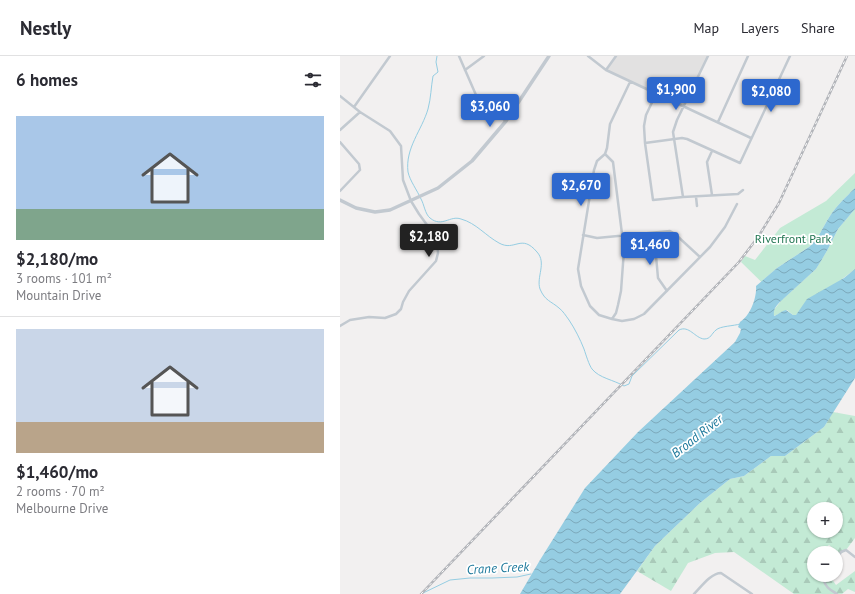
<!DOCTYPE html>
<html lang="en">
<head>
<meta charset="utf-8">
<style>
	:root { --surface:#fff; --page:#f2f2f3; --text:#2b2b33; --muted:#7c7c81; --line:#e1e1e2; --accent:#2d68ce }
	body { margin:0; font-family:"PT Sans",sans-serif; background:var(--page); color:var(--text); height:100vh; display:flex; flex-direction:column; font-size:15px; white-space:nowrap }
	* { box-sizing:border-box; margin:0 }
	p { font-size:13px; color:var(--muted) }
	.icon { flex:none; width:22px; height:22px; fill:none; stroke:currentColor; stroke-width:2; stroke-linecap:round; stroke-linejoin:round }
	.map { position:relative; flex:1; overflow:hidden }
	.details { display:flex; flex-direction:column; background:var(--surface); width:340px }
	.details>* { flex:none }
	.fabs { position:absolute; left:467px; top:446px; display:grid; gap:8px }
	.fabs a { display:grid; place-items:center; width:36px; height:36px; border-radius:50%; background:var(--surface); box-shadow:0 1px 3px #0004; font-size:20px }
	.price { position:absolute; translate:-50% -34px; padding:0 9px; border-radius:4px; background:var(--accent); color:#fff; font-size:13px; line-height:26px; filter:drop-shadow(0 1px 2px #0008) }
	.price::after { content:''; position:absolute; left:50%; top:24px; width:12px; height:9px; margin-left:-6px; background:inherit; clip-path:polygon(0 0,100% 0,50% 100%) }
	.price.selected { background:#222; color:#fff }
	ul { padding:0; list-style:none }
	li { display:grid; align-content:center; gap:8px; height:212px; padding:0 16px }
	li+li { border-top:1px solid var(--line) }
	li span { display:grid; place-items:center; height:124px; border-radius:0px; color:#555 }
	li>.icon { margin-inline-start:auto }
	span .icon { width:72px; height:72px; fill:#fffc; stroke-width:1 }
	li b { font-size:17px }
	h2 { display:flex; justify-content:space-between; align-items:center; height:48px; padding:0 16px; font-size:17px }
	header { display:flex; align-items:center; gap:24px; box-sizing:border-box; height:56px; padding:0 20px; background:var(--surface); border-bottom:1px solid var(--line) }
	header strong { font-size:19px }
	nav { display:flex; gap:22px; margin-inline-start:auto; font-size:14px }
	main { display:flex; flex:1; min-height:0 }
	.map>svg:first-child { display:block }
	.education { fill:#e2e1e1 }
	.forest { fill:url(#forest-firs); fill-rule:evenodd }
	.park { fill:#c3ead5 }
	.water { fill:url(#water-waves) }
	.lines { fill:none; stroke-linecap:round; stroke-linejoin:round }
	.stream { stroke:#95cde2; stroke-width:1 }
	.minor { stroke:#c2c9d0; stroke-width:2.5 }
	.tertiary { stroke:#c2c9d0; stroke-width:3.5 }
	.rail-casing { stroke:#b2b4b9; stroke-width:2.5 }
	.rail { stroke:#fff; stroke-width:1; stroke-dasharray:3; stroke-linecap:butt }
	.labels { text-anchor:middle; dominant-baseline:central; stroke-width:3.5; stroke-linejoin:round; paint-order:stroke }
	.park-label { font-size:12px; fill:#217551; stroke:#fff }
	.water-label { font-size:13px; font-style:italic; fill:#1c789b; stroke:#fff }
</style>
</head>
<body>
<header>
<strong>Nestly</strong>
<nav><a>Map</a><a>Layers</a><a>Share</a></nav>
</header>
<main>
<section class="details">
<h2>6 homes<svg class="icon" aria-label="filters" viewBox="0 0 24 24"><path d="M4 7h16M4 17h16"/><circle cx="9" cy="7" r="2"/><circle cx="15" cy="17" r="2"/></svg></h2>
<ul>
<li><span style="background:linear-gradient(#a9c7e8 75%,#7fa58c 0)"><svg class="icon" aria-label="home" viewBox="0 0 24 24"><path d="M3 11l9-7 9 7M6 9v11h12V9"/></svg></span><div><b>$2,180/mo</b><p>3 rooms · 101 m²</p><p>Mountain Drive</p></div></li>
<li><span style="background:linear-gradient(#c9d6e8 75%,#b9a48a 0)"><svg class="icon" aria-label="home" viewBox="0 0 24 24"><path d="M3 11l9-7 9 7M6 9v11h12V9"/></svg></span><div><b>$1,460/mo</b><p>2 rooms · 70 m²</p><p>Melbourne Drive</p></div></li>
</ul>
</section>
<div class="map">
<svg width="515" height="538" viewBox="0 0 515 538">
	<defs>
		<pattern id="forest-firs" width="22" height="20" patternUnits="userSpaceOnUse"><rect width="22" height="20" fill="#c3ead5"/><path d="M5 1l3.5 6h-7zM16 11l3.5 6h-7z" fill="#a9cab9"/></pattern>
		<pattern id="water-waves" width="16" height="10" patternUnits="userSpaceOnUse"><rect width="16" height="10" fill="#95cde2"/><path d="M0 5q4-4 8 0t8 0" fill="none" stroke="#7ca9ba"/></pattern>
	</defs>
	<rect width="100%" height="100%" fill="#f2f0f0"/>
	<path class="education" d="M276,0h92l-24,51 -78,-37z"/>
	<path class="forest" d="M493,356l22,4v122l-9,12 -6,4 -11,-9 -7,7 1,1h-9v22h15l7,10 19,-14v21l-7,-3 -6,5h-48l-60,-42 -19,1 -27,10 -17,28 -34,-20 18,-25 45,-43 30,-24 14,-3 27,-20h14l39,-29zM474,453h22v22h-22z"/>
	<path class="park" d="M515,117v15c-9,9 -18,17 -25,28 -7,10 -11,23 -21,31l-32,21 -14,12 20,19 33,-30 12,-20 10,-20 17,-20v60l-59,46h-3l-6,-5c-5,1 -8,5 -14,6v-5l8,-10 -40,-39 4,-6 10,4 25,-32 46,-27z"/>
	<path class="water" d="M515,132v21l-17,20 -10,20 -7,12 -5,8 -35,32c-5,5 -8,8 -7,15 4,-1 7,-5 12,-6l7,5h3l11,-16 37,-21 11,-9v109l-31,49 -39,29h-14l-27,20 -14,3 -30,24 -45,43 -35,48h-100l20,-34 45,-72 53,-56 97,-90 5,-9 1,-4 -3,-2 2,-5c10,-6 17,-24 16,-36l21,-18 32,-21c10,-8 14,-21 21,-31 7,-11 16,-19 25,-28z"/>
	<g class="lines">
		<path class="stream" d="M97,0l-1,6 2,10 -5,4c-2,11 -2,22 -5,33 -6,21 -23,39 -20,63 2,9 9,18 13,27 3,5 4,15 9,19 12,10 20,-3 31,1 15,4 25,17 38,24 16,9 22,-10 38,9 10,11 -1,25 3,37 5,12 11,12 19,19 4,3 7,8 10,12 6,9 11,19 15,29 2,6 5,16 8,20 7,9 22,11 32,17l5,-2 3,-8 47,-46c10,-5 16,8 25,9 7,0 7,-5 12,-9 4,-4 18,-4 24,-6
			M81,538l29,-14 20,-2h22l25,-1 14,-3"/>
		<path class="minor" d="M119,0l17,39 6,9 24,17
			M248,0l18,14 145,68
			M125,14l19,-14
			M266,14l10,-14
			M290,26l-20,42 -3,24 -2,6 -8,7 -3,9 -16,99 3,17 9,20 9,9 13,4 10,2 12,-2 10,-5 66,-67 15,-20 12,-23
			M316,38l-10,21 -2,11 1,17 8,57 30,-3 55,-3 5,-4
			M0,40l20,16 30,19 11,15 2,34 8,21 8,13 11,15 7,12 1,12 -2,8 -27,30 -6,11 -2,7 -5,5 -11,4 -16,-1 -19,3 -10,6
			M14,51l36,-51
			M378,66l30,-66
			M0,74l20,-18
			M0,86l19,22 1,6 -20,21
			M305,87l37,-5 5,1 53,24 50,-107
			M372,95l-5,11 5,33
			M265,98l8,8 11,88 -3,41 -3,14 -2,8 -4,6
			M343,141l-10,-65 4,-12 31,-64
			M356,141l1,9
			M314,177l4,45 9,13
			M243,179l14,3 73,-7 5,3 25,23
			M496,504l5,-8 5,-2 9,7
			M487,519l-3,6c2,7 7,9 13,13
			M354,538c7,-7 17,-21 27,-21l31,21"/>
		<path class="tertiary" d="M0,144l16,8 19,4 15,-2 48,-22 34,-27 34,-40 43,-65"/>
		<defs>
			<path id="rail" d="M81,538l318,-332 19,-25 21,-34 68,-147"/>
		</defs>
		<use href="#rail" class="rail-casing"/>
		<use href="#rail" class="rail"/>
	</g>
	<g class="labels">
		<g class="park-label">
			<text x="453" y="182">Riverfront Park</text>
		</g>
		<g class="water-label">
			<text transform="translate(357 380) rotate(-38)">Broad River</text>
			<text transform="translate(158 512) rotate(-3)">Crane Creek</text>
		</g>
	</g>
</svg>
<div class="fabs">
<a>+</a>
<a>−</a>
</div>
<b class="price" style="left:336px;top:55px">$1,900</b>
<b class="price" style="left:431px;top:57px">$2,080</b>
<b class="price" style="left:150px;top:72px">$3,060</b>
<b class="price" style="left:241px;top:151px">$2,670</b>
<b class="price selected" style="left:89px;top:202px">$2,180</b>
<b class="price" style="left:310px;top:210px">$1,460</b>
</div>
</main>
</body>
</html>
